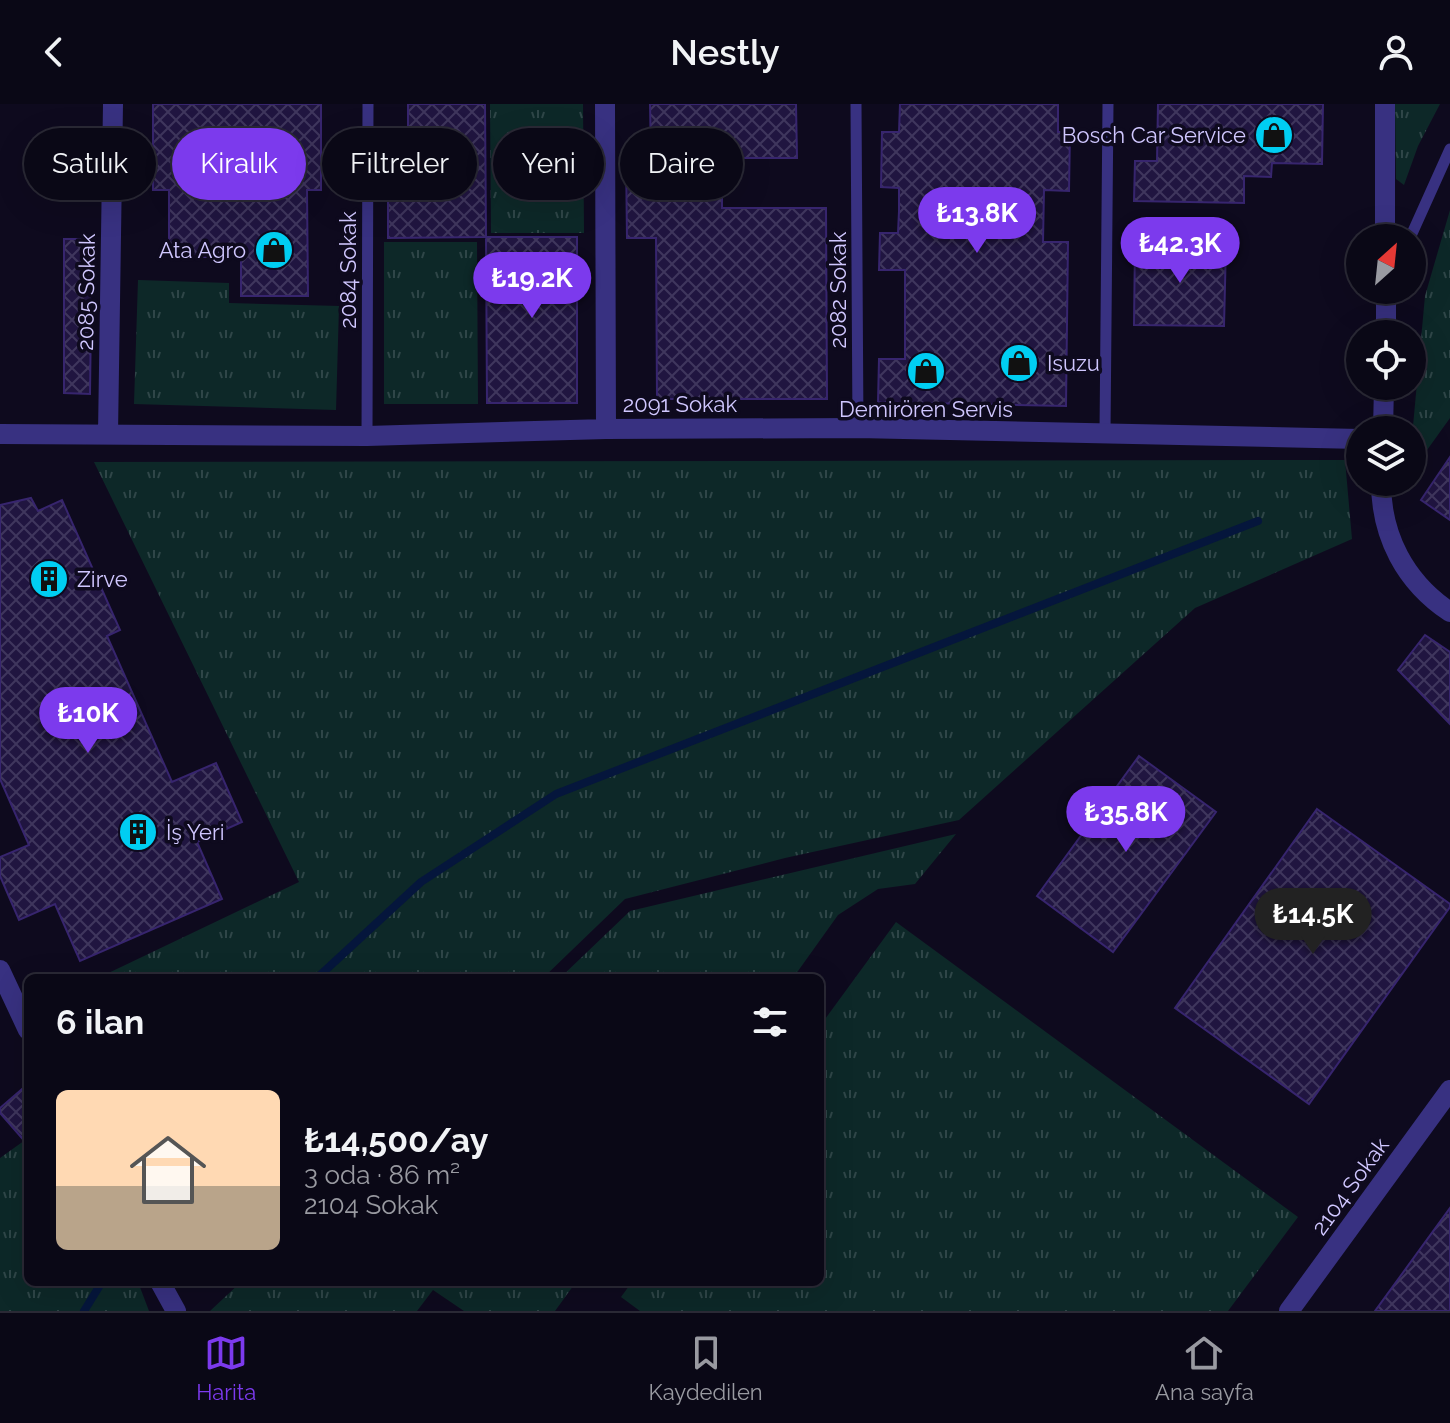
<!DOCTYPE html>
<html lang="tr">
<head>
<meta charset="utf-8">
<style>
	:root { --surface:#0a0816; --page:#13111f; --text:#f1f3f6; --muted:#999aa1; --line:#2a2935; --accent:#7c3aed }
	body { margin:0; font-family:Raleway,sans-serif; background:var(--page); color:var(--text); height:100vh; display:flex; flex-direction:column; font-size:30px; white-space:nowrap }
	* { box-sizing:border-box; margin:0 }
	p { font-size:26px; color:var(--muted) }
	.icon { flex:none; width:44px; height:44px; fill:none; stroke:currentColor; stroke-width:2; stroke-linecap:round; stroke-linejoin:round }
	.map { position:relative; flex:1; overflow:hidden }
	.drawer { position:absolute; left:24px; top:870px; width:800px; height:312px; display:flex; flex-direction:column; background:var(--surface); border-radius:12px; box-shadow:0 8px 32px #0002,0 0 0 2px var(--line) }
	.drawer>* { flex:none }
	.top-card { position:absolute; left:24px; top:24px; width:800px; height:72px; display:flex; gap:16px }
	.needle { width:52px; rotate:27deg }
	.fabs { position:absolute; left:1346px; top:120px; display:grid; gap:16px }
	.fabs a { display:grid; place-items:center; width:80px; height:80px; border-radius:50%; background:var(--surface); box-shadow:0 8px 32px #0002,0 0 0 2px var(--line); font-size:40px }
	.price { position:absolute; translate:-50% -68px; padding:0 18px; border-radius:28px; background:var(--accent); color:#fff; font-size:26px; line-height:52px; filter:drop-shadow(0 2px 4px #0008) }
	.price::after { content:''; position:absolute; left:50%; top:48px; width:24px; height:18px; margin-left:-12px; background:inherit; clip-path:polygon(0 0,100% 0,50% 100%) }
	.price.on { background:#222; color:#fff }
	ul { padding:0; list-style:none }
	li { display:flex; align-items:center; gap:24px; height:200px; padding:0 32px }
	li+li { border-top:2px solid var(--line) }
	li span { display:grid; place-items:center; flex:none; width:224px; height:160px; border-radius:12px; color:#555 }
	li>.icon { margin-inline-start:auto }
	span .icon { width:96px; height:96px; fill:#fffc; stroke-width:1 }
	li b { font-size:34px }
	h2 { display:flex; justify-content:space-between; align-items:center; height:96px; padding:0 32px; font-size:34px }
	.pill { padding:0 28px; border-radius:36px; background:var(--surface); box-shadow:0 8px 32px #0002,0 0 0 2px var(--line); font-size:28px; line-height:72px }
	.pill.on { background:var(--accent); color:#fff }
	header { display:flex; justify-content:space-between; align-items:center; height:104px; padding:0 32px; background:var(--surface); font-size:36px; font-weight:600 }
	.tabs { display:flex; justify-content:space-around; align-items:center; height:112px; border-top:2px solid var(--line); background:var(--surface); font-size:22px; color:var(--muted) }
	.tabs a { display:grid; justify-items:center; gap:4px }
	.tabs .on { color:var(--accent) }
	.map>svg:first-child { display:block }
	.grass { fill:url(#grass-tufts) }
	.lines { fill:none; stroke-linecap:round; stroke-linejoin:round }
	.stream { stroke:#05163c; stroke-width:8 }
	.building { fill:url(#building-cross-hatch); stroke:#37256e; stroke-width:2 }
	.lane { stroke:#383181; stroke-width:11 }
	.street { stroke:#383181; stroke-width:20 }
	.labels { text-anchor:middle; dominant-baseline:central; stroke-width:7; stroke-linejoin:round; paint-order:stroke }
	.poi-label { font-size:22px; fill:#d0c7ff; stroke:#0e0a1e; text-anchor:start }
	.street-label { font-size:22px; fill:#d0c7ff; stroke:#0e0a1e }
</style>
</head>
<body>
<header><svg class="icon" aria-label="back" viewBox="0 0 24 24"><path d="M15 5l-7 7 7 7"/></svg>Nestly<svg class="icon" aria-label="person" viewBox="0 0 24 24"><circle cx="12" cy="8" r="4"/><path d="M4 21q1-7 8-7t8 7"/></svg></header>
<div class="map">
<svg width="1450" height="1207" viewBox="0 0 1450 1207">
	<defs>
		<pattern id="grass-tufts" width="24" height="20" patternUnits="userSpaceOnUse" patternTransform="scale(2)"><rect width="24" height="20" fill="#0d2828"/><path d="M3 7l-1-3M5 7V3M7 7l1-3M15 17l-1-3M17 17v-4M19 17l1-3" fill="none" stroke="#2f4648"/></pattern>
		<pattern id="building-cross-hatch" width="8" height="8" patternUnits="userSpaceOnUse" patternTransform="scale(2)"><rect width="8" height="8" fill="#201540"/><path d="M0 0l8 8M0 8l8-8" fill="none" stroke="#3f365d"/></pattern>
	</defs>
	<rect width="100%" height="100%" fill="#0e0a1e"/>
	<path class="grass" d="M490,0h93l1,129h-93z
		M1395,0h45l-22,42 -14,39 -8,-6z
		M1450,106v208l-38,53v-34l13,-141z
		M384,138h93l1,162h-94z
		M138,176l91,3v20l110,3 -3,104 -202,-6z
		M1345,356l7,79 -157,69 -236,212 -174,38 -160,41 -82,79h-445l201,-96 -205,-420z
		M956,730l-41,50 -37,5 -40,26 -45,63h-233l70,-67z
		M896,818l402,295 -70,94h-588l-19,-14 11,-15h188v-256z
		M28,1034v144h110l11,29h-149v-153z
		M241,1178h335l-21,29h-91l-31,-21 -16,21h-207z"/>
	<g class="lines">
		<path class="stream" d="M317,874l104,-96 135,-88 702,-273
			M84,1207l18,-29"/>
	</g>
	<path class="building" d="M153,0h168v86h-14l1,106h-67v-39h-72v-67h-16z
		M408,0h77l1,133 -98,1v-42l29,1 -1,-40h-8z
		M650,0h146l1,54h-75v50h104l1,191h-170l-1,-161h-29l-1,-80h25z
		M900,0h158v28h12l-1,59 -25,-1 -1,52h25l-2,164 -188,-4 1,-43h26v-89h-26l1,-37h18l1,-22v-23l-18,-1 1,-55h17z
		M1158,0h165l-1,60 -50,-1 -1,14 -27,-1v27l-110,-2 1,-40h22z
		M486,133h91v166h-90z
		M64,135h28l-2,155 -26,-1z
		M1135,139l91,2 -2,81 -90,-1z
		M1450,353v63l-29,-20z
		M31,394l7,13 24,-11 58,130 -13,6 65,146 44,-19 26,59 -45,20 25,57 -142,62 -25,-57 -36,16 -19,-44v-19l29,-12 -29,-66v-274z
		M1425,531l25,17v72l-52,-54z
		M1139,652l77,56 -103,140 -76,-56z
		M1317,705l133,95v3l-141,197 -134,-96z
		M28,980v61l-28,-32v-5z
		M1450,1104v103h-75z"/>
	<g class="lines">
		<path class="lane" d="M856,0l2,324
			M1410,134l40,-89
			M1105,329l3,-329
			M367,332l1,-332"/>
		<path class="street" d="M605,0l1,325
			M1385,134v-134
			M1386,230v-44
			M1383,326l1,-44
			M0,330l367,2 239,-7 252,-1 502,11
			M108,330l5,-330
			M1381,378c0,54 24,100 69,130
			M0,866l28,60
			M160,1178l16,29
			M1289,1207l161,-221"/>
	</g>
	<defs>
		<symbol id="shop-disc" viewBox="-11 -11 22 22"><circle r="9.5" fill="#00cef2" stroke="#0e0a1e"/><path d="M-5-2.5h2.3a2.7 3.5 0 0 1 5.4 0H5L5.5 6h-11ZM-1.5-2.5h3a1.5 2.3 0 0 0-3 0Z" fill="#111"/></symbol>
		<symbol id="building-disc" viewBox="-11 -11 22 22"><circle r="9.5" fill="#00cef2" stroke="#0e0a1e"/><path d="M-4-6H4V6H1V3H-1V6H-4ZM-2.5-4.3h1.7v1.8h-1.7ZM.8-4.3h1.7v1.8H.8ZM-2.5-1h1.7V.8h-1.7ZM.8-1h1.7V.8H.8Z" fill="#111"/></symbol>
	</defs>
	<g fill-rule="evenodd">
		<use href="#shop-disc" x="1252" y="9" width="44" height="44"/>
		<use href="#shop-disc" x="252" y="124" width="44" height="44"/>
		<use href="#shop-disc" x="997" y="237" width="44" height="44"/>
		<use href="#shop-disc" x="904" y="245" width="44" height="44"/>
		<use href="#building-disc" x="27" y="453" width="44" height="44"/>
		<use href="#building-disc" x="116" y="706" width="44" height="44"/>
	</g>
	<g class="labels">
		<g class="poi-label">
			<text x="1246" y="31" text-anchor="end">Bosch Car Service</text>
			<text x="246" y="146" text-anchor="end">Ata Agro</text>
			<text x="1047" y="259">Isuzu</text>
			<text x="926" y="305" text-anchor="middle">Demirören Servis</text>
			<text x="77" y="475">Zirve</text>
			<text x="166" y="728">İş Yeri</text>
		</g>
		<g class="street-label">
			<text transform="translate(348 166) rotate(-90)">2084 Sokak</text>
			<text transform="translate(838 186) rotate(-90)">2082 Sokak</text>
			<text transform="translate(86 188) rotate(-89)">2085 Sokak</text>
			<text x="680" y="300">2091 Sokak</text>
			<text transform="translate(1350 1082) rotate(-54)">2104 Sokak</text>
		</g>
	</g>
</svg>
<div class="fabs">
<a><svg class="needle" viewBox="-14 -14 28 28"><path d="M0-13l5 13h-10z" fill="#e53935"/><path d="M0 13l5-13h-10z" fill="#999aa1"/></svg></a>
<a><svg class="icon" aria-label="locate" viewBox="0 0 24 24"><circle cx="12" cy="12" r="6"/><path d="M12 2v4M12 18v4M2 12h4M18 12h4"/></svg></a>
<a><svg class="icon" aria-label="layers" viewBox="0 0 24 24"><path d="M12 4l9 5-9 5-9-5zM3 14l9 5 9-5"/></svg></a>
</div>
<b class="price" style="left:977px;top:151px">₺13.8K</b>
<b class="price" style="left:1180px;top:181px">₺42.3K</b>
<b class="price" style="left:532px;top:216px">₺19.2K</b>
<b class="price" style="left:88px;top:651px">₺10K</b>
<b class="price" style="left:1126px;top:750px">₺35.8K</b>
<b class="price on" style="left:1313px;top:852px">₺14.5K</b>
<div class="top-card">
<a class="pill">Satılık</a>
<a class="pill on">Kiralık</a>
<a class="pill">Filtreler</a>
<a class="pill">Yeni</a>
<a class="pill">Daire</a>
</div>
<section class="drawer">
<h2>6 ilan<svg class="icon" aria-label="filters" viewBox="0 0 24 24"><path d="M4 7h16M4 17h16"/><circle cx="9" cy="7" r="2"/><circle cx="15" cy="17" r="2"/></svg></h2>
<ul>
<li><span style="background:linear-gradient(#ffd9b3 60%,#b9a48a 0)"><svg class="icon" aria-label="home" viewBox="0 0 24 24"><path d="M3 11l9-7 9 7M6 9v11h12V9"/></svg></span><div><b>₺14,500/ay</b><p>3 oda · 86 m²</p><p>2104 Sokak</p></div></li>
</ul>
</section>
</div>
<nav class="tabs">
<a class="on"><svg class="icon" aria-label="map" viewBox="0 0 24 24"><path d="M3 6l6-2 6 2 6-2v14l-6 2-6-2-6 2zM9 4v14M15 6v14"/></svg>Harita</a>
<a><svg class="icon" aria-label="saved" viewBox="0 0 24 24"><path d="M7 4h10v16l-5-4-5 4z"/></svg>Kaydedilen</a>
<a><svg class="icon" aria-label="home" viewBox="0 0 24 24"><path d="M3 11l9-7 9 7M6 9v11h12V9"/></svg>Ana sayfa</a>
</nav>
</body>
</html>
